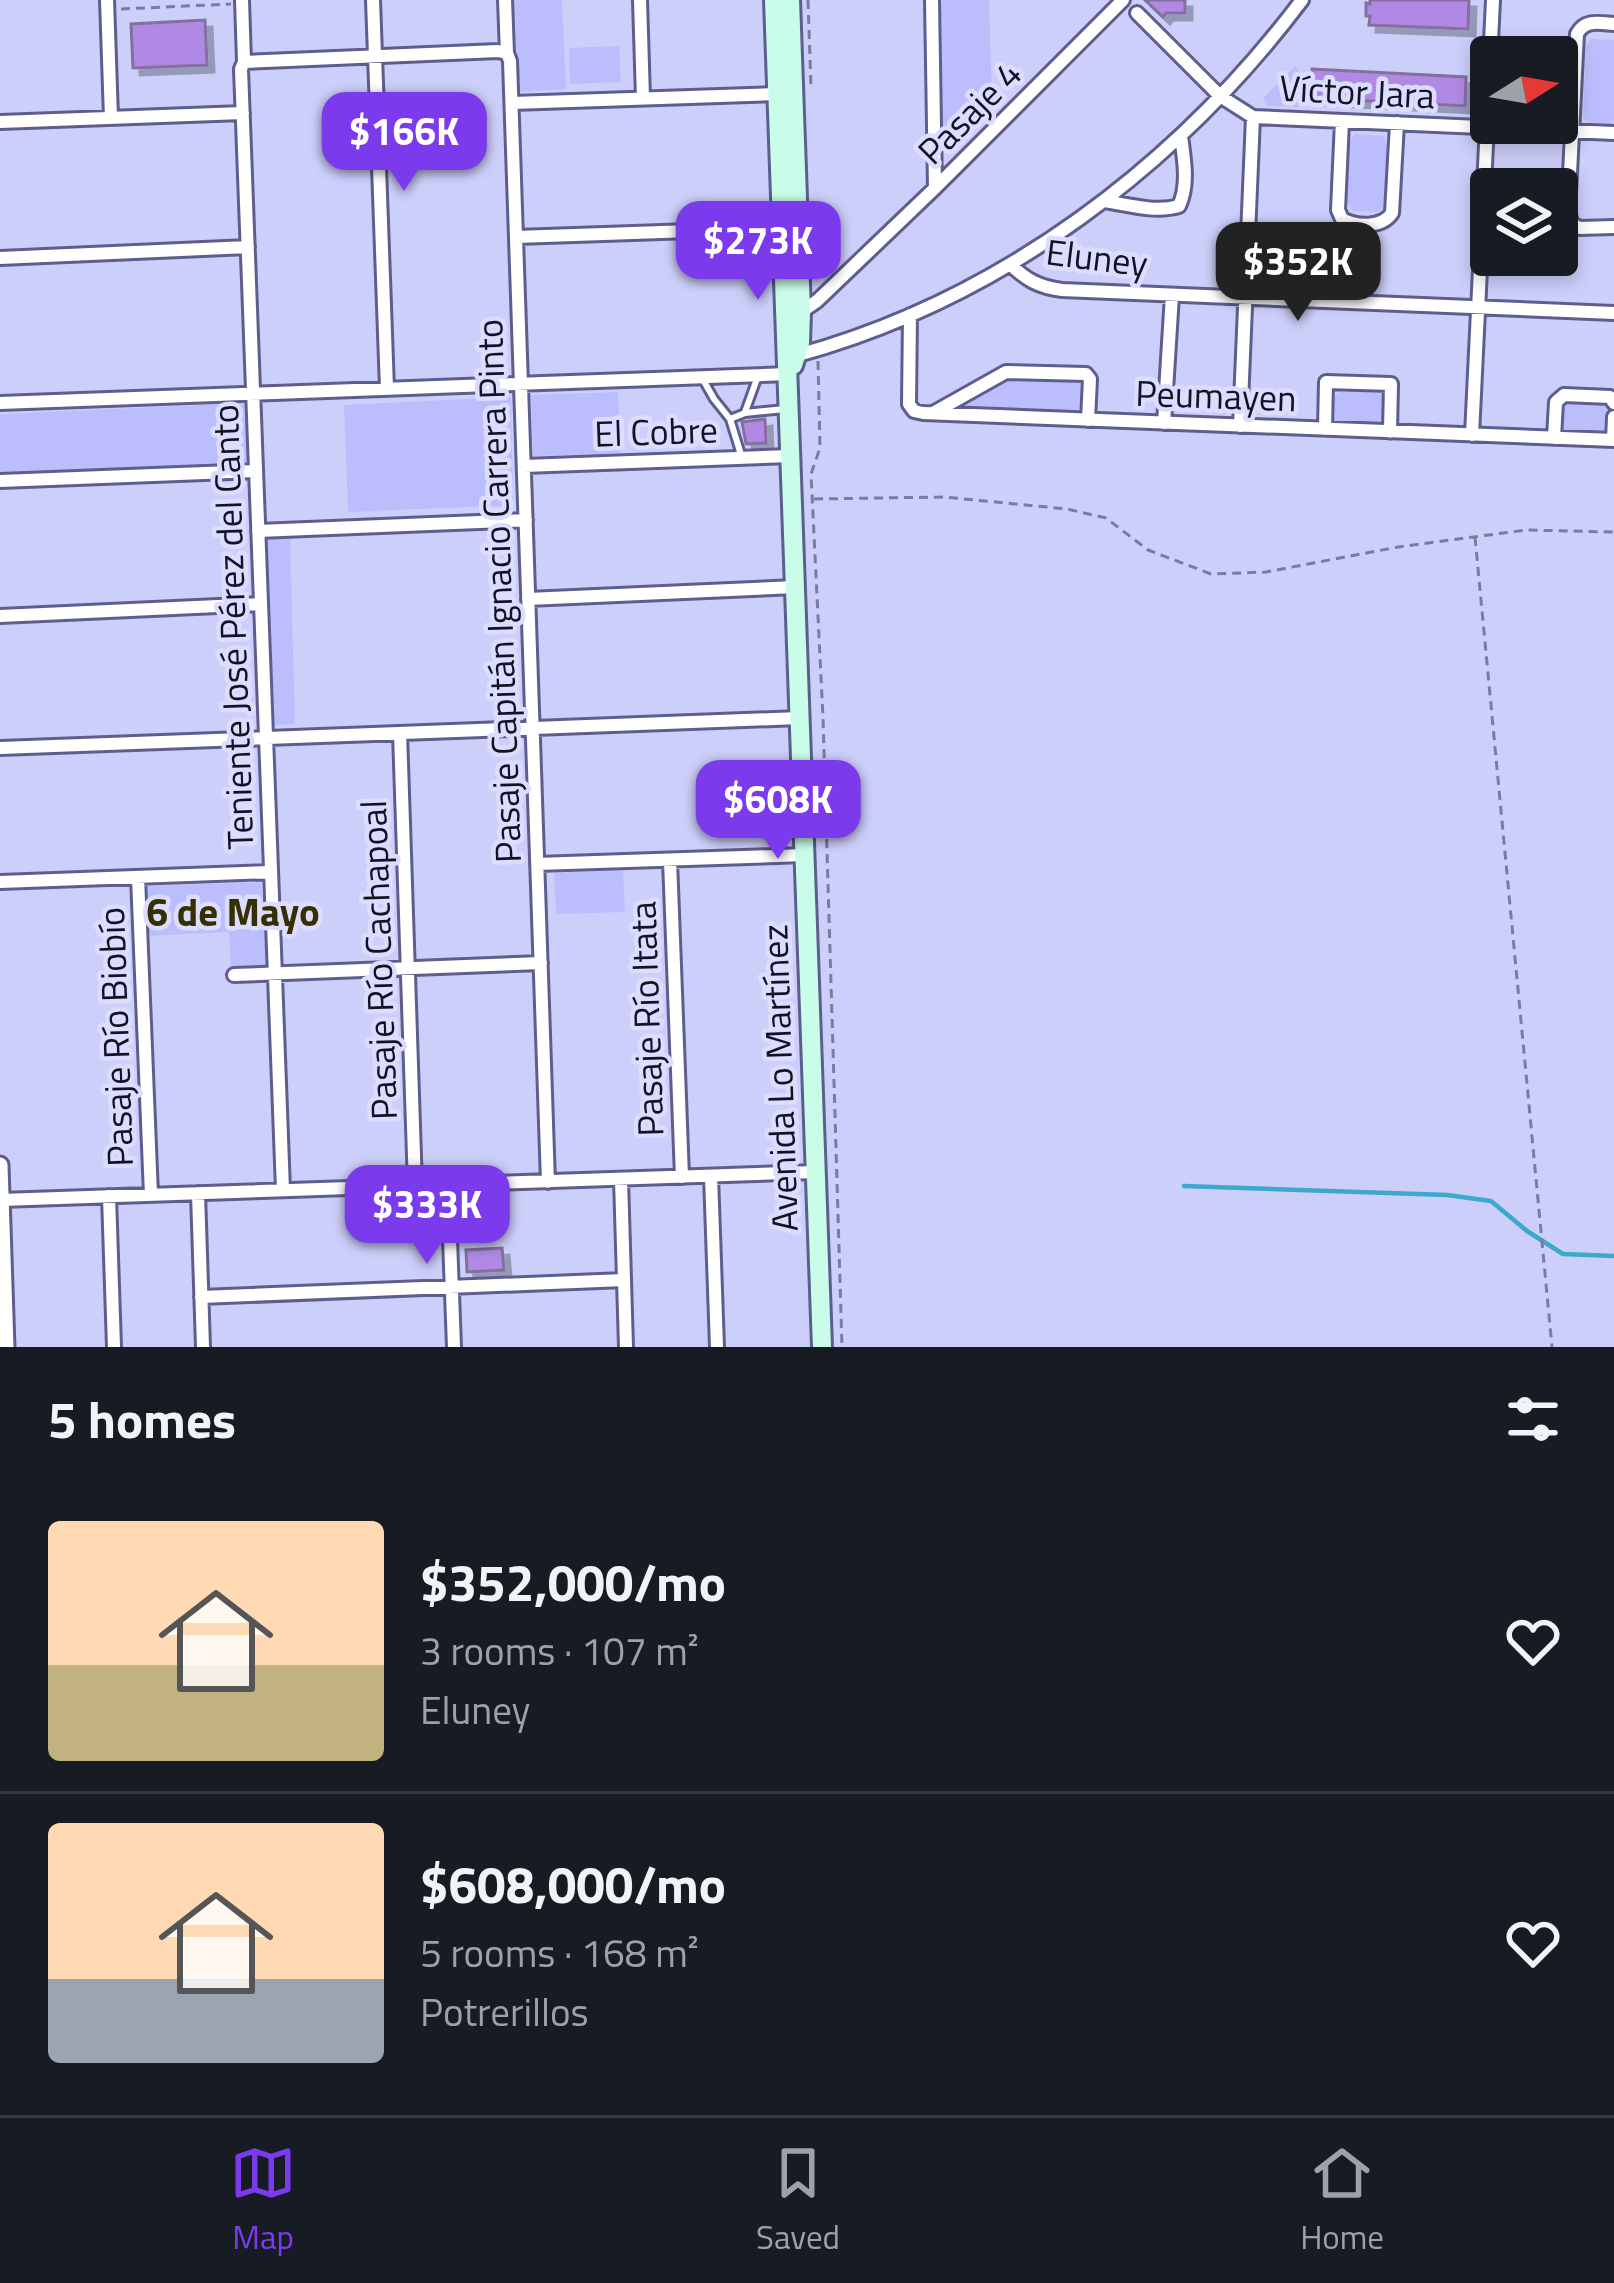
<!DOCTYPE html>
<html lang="en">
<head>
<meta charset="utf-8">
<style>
	:root { --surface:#171b24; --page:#242831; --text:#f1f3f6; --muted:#9ea1a6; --line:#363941; --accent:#7c3aed }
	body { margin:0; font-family:"Titillium Web",sans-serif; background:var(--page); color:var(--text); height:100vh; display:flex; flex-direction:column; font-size:45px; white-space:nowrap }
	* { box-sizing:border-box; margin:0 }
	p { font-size:39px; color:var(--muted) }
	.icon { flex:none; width:66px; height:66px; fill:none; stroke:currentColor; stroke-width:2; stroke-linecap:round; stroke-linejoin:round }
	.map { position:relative; height:1347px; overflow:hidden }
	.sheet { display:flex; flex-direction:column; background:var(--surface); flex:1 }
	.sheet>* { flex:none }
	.needle { width:78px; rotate:79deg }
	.buttons { position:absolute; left:1470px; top:36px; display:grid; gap:24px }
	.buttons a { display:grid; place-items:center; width:108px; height:108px; border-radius:12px; background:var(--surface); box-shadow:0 6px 18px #0003; font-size:60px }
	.price { position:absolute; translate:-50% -102px; padding:0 27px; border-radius:24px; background:var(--accent); color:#fff; font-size:39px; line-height:78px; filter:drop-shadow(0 3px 6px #0008) }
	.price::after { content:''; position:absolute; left:50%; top:72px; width:36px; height:27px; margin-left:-18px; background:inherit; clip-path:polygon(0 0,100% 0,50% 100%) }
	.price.selected { background:#222; color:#fff }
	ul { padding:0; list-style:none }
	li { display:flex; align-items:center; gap:36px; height:300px; padding:0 48px }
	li+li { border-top:3px solid var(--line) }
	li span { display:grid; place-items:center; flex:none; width:336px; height:240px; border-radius:12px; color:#555 }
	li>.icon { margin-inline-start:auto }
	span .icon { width:144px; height:144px; fill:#fffc; stroke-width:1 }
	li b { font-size:51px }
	h2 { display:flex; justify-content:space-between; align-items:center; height:144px; padding:0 48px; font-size:51px }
	.tabs { display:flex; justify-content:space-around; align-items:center; height:168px; border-top:3px solid var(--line); background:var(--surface); font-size:33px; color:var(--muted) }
	.tabs a { display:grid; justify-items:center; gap:6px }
	.tabs .selected { color:var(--accent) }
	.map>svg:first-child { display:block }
	.green { fill:#bbbdfd }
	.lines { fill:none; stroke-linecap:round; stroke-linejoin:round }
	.stream { stroke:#3ca8cb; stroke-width:4.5 }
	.building { fill:#b089e4; stroke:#83709f; stroke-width:3; filter:url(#shadow) }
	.service-casing { stroke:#5d5e8d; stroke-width:12 }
	.minor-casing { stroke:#5d5e8d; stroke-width:18 }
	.tertiary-casing { stroke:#5d5e8d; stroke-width:21 }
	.secondary-casing { stroke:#5d5e8d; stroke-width:24 }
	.path { stroke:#7b7c9d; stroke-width:3; stroke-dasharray:9 6; stroke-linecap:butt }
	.service { stroke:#fff; stroke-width:6 }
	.minor { stroke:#fff; stroke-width:12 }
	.tertiary { stroke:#fff; stroke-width:15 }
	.secondary { stroke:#cafde9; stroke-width:18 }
	.labels { text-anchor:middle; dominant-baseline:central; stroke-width:9; stroke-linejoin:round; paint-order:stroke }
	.street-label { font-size:36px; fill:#121224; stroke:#dcddfe }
	.neighbourhood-label { font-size:39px; font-weight:bold; fill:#353004; stroke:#dcddfe }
</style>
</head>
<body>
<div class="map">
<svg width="1614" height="1347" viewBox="0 0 1614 1347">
	<defs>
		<filter id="shadow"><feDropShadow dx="7" dy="7" stdDeviation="0" flood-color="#0004"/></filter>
	</defs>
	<rect width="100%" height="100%" fill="#cdcffb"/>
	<path class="green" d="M513,0h49l4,89 -46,3c-1,-32 -8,-60 -7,-92z
		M941,0h48l3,103 -49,48z
		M1590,39l24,1v80l-3,4 -21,-2 -7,-4 3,-72z
		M619,46l2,36 -51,2 -1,-36z
		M1295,66l4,5 -1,36 -31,-1 -4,-8z
		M1355,134l29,2 4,11 -1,58 -9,7 -25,-1 -7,-9 3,-61z
		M1008,378h71l4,5 -4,27 -6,1 -111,-6z
		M618,392l2,61 -87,3 -2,-61z
		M1339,392h43l4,10 -1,23 -55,-4c0,-11 -2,-23 9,-29z
		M511,397l2,108 -165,7 -4,-107z
		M1569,401l35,1 4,5 -1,28 -44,-2 1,-26z
		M246,403l2,64 -248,9v-62z
		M270,536l20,2 5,186 -23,1 -5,-185z
		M623,870l2,42 -69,2 -2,-41z
		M261,882l6,86 -36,2 -2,-38 -82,4 -3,-50z"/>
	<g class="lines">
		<path class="stream" d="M1184,1186l263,9 44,6 36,30 36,23 51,2"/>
	</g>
	<path class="building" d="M1145,0h40v13h-19l-3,4z
		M1370,0h99l-1,29 -99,-4 1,-9h-4v-13l4,1z
		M205,20l2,45 -74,3 -2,-44z
		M1312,69l154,8 -1,29 -154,-8v-8h-4l1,-13h4z
		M765,419l1,24 -20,1 -4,-22z
		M502,1248l2,22 -37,2 -1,-22z"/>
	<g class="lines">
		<defs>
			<path id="service" d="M702,378l12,21 16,20 12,39
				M745,412l13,-36
				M730,419l15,-6 40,-4"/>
			<path id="minor" d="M107,0l4,118
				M242,0l2,62 -3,7 42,1121
				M373,0l14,389
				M505,0l2,53 3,8 38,1121
				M640,0l3,98
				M932,0l3,188
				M1137,13l83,83 33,21 361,16
				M1614,24c-15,-1 -29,-5 -37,10l-9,179 4,11 8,4 34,-1
				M244,62l254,-11 9,2
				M512,103l265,-9
				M1342,121l-4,89 4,9c15,8 40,9 50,-6l5,-90
				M0,122l243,-9
				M1105,201c24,4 51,12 74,5 10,-21 5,-47 2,-70
				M516,237l266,-9
				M0,258l248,-11
				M1010,264c16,16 29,23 52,26l552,23
				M801,312l16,-11 118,-113 188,-188
				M910,315l-1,89 5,7 9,2 691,27
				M798,355c203,-56 378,-188 504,-355
				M0,403l789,-29
				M933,413l73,-41 80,2 4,5 -2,41
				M1164,423l8,-128
				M1240,426l13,-309
				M1325,429l1,-47 65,2 -1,48
				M1472,435l21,-435
				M1554,438l2,-36 8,-7 46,2 4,6
				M1613,440l1,-23
				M524,466l267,-10
				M0,481l256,-10
				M258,531l268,-11
				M528,599l268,-12
				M0,616l261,-12
				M400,733l15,453
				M0,748l800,-30
				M670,860l12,317
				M537,864l268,-9
				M138,877l13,318
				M0,882l271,-10
				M234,975l307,-12
				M711,1176l6,171
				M621,1179l5,168
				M448,1185l6,162
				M198,1193l5,154
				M109,1196l5,151
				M1,1200l815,-28
				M201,1297l423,-17"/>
			<path id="tertiary" d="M0,1165l6,182"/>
			<path id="secondary" d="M774,0l48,1347
				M790,0l11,312 -1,31 -7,22"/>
		</defs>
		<use href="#service" class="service-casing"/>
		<use href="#minor" class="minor-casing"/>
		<use href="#tertiary" class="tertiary-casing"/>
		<use href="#secondary" class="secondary-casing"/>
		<path class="path" d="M808,0l3,87
			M121,9l110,-5
			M818,361l2,87 -9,26 12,244 19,629
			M814,499l130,-2 123,12 39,9 42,32 63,24 55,-2 132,-25 128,-17 88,2
			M1475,537l77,810"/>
		<use href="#service" class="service"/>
		<use href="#minor" class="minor"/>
		<use href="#tertiary" class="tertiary"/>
		<use href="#secondary" class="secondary"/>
	</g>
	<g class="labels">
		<g class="street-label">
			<text transform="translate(1357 91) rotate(3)">Víctor Jara</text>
			<text transform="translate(969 112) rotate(-45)">Pasaje 4</text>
			<text transform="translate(1097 257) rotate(7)">Eluney</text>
			<text transform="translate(1216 395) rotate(2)">Peumayen</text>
			<text transform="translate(656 431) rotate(-2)">El Cobre</text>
			<text transform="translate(498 591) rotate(-92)">Pasaje Capitán Ignacio Carrera Pinto</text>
			<text transform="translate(232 627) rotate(-92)">Teniente José Pérez del Canto</text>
			<text transform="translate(378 960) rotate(-92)">Pasaje Río Cachapoal</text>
			<text transform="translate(646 1019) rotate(-92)">Pasaje Río Itata</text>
			<text transform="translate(115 1037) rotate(-92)">Pasaje Río Biobío</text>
			<text transform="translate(779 1078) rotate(-92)">Avenida Lo Martínez</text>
		</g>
		<g class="neighbourhood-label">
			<text x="233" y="911">6 de Mayo</text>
		</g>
	</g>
</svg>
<div class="buttons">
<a><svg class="needle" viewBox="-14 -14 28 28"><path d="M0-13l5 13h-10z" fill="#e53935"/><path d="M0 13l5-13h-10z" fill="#9ea1a6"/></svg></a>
<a><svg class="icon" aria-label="layers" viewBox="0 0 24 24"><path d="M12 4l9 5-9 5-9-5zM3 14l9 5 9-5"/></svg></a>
</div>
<b class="price" style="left:404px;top:194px">$166K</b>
<b class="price" style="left:758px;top:303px">$273K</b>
<b class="price selected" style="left:1298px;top:324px">$352K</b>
<b class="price" style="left:778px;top:862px">$608K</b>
<b class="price" style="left:427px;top:1267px">$333K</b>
</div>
<section class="sheet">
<h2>5 homes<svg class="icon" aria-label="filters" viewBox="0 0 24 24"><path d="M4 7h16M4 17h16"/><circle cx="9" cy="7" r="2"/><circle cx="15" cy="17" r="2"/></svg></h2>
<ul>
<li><span style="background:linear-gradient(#ffd9b3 60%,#c2b280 0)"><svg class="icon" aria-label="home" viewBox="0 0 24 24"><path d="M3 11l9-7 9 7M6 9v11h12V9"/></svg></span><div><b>$352,000/mo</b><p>3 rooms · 107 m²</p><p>Eluney</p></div><svg class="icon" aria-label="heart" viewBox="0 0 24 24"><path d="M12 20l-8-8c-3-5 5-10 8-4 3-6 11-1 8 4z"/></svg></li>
<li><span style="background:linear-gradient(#ffd9b3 65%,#9aa5b1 0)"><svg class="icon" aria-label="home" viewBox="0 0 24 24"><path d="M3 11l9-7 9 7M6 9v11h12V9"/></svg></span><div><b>$608,000/mo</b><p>5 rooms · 168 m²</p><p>Potrerillos</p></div><svg class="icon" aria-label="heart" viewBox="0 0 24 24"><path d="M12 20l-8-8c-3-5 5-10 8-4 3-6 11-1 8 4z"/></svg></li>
</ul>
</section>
<nav class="tabs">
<a class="selected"><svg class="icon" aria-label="map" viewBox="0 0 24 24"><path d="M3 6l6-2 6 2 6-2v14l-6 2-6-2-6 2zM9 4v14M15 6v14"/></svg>Map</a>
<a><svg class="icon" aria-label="saved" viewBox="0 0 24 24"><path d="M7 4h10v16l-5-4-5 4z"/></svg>Saved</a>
<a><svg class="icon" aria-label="home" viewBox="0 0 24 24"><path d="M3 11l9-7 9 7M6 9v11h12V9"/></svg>Home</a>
</nav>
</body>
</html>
